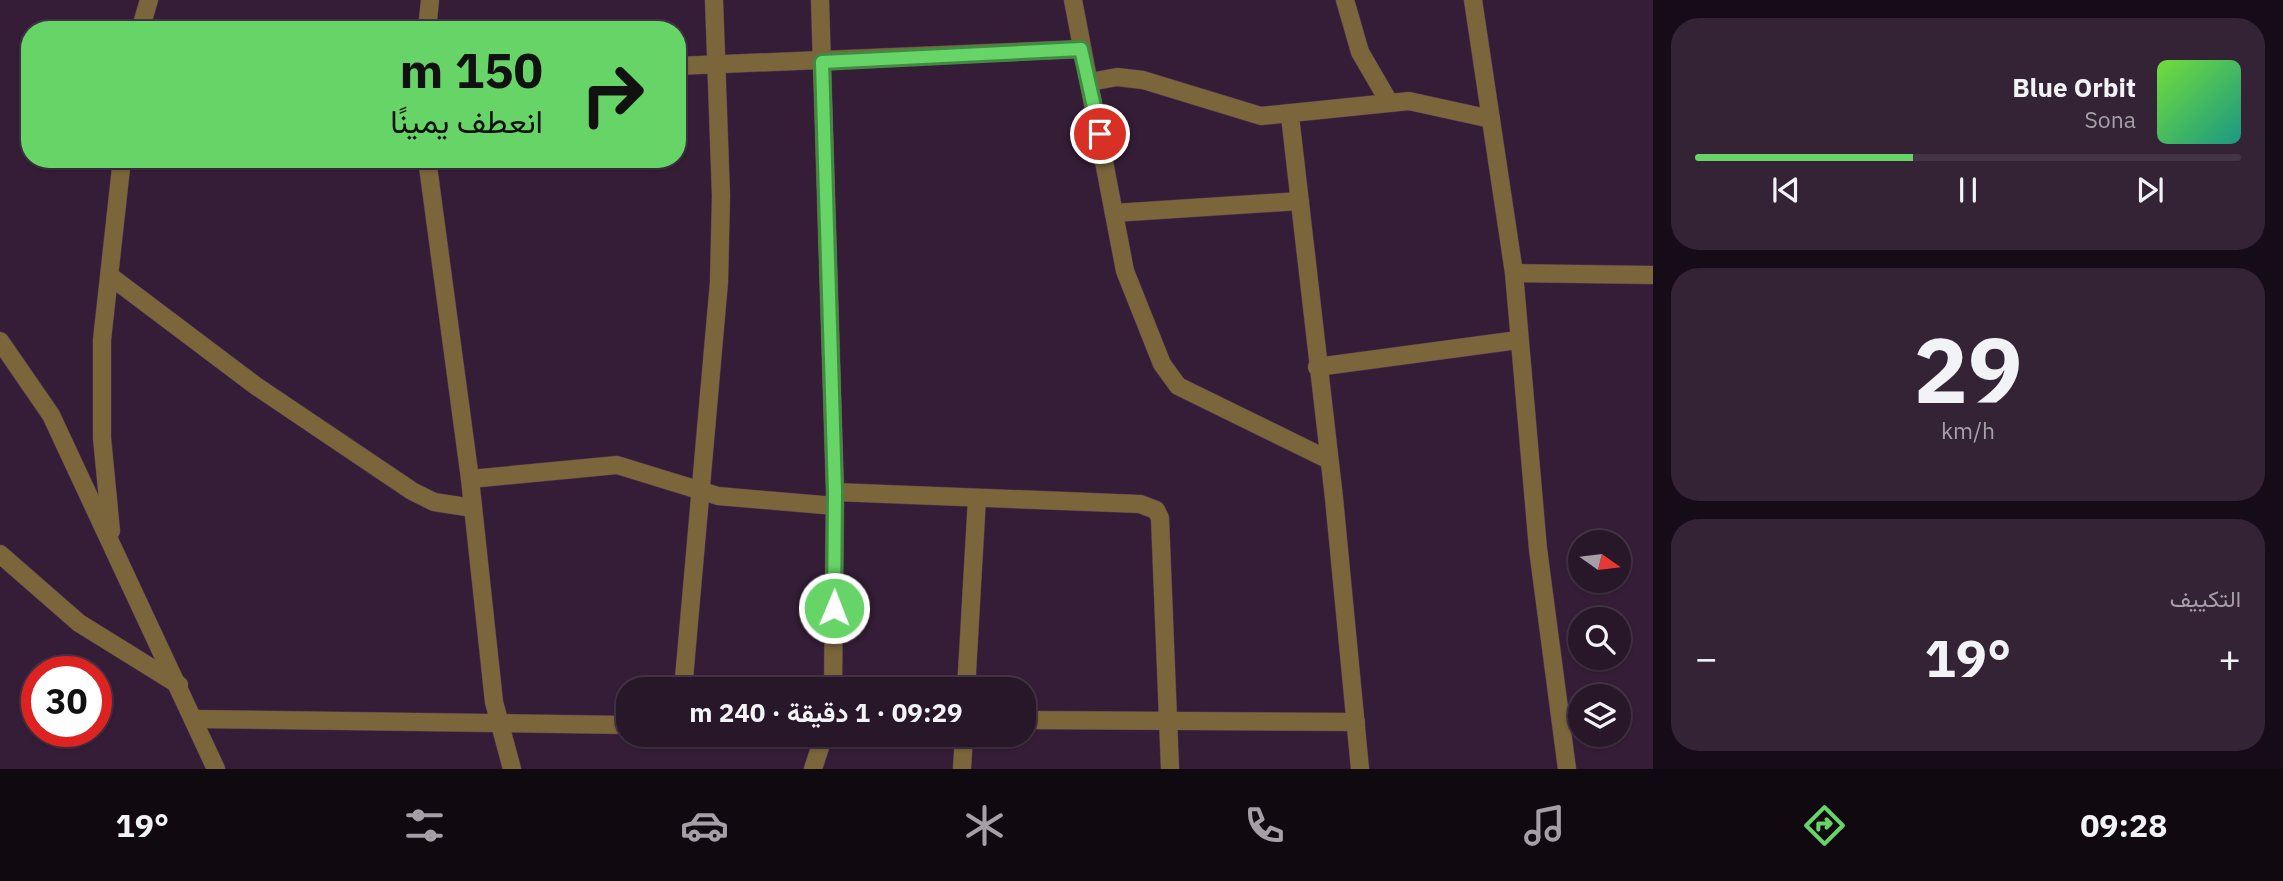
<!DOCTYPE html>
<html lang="ar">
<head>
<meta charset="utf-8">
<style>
	body { margin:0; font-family:"IBM Plex Sans",Vazirmatn,sans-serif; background:#342335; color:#f1f3f6; direction:rtl; height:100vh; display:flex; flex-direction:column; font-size:26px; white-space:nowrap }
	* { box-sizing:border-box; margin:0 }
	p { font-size:23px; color:#a59fa8 }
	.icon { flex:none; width:38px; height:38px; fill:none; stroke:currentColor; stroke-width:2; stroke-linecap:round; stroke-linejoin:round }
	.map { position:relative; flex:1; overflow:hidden; direction:ltr }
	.drawer { display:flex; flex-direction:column; gap:18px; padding:18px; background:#160c17; width:630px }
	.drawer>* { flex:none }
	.guide { position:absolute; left:21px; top:21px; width:665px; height:147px; border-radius:28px; box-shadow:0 2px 5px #0004,0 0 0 2px #443546; direction:rtl; background:#66d466; color:#111; overflow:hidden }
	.needle { width:46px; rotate:104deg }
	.fabs { position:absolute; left:1568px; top:530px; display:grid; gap:14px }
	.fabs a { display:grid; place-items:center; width:63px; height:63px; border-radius:50%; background:#281629; box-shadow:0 2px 5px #0004,0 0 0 2px #443546; font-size:35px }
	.speed { position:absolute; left:21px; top:656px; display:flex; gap:14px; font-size:35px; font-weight:700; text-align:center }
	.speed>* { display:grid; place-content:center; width:91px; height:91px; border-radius:50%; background:#281629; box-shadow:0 2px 5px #0004,0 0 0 2px #443546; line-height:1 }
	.speed .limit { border:10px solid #d22; background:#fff; color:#111 }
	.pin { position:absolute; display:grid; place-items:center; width:60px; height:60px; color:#fff; margin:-30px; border:4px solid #fff; border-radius:50%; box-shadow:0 2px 7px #0007 }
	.me { position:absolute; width:77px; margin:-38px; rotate:1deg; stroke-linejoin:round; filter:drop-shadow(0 0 5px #0008) }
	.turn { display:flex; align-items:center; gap:24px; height:147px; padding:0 28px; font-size:32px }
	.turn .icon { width:91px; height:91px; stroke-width:2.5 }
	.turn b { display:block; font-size:49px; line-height:60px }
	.big { font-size:52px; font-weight:700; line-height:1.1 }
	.drawer .card { flex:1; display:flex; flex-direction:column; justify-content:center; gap:10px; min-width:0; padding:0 24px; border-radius:28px; background:#342335 }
	.drawer .dial { align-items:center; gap:0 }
	.dial b { font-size:91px; line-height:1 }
	.song { display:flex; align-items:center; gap:21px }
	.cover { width:84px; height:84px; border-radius:10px; background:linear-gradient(135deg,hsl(100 70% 55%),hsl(170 70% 35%)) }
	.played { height:7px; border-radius:4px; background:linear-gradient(90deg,#66d466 40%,#443546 40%) }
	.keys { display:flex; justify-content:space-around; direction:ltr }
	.heat { display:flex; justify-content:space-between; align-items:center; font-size:38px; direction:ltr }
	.trip { position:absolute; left:616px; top:677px; width:420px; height:70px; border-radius:28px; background:#281629; box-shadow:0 2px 5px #0004,0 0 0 2px #443546; font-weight:700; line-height:70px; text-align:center; direction:rtl }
	.tab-bar { display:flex; height:112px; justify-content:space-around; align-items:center; background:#100910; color:#a59fa8 }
	.tab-bar .icon { width:49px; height:49px }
	.tab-bar .on { color:#66d466 }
	.tab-bar b { font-size:32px; color:#f1f3f6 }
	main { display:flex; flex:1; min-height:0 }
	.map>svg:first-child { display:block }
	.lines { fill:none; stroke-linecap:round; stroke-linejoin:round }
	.minor-casing { stroke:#503952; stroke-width:19 }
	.minor { stroke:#7b653a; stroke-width:18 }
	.route-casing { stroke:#428a42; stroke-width:18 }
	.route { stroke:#66d466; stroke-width:12 }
</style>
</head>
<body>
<main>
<section class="drawer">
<div class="card">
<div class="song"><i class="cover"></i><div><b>Blue Orbit</b><p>Sona</p></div></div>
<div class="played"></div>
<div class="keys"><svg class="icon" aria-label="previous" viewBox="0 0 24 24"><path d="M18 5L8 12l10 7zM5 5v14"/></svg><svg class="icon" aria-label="pause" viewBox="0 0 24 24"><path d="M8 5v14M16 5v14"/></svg><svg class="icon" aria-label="next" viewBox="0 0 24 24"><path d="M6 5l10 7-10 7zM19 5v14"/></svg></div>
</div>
<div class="card dial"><b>29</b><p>km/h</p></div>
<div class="card"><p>التكييف</p>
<div class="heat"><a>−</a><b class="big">19°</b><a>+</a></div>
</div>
</section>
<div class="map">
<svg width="1653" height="769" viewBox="0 0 1653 769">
	<rect width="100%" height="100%" fill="#351d37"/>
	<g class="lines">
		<defs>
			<g id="minor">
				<polyline points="820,0 835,492 833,690"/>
				<polyline points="1073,0 1125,271 1162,364 1178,386 1327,459"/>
				<polyline points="1345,0 1360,52 1389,102"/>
				<polyline points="1473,0 1514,273 1538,549 1567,769"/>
				<polyline points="140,30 149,0"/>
				<polyline points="427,30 430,0"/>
				<polyline points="677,66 1081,49"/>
				<polyline points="1090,82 1117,77 1143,80 1261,116 1409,101 1491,119"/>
				<polyline points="1290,116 1334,498 1360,769"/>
				<polyline points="427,159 470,479 494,702 512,769"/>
				<polyline points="1114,213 1300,201"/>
				<polyline points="1514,273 1653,275"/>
				<polyline points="110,276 256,386 412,491 434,502 473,508"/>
				<polyline points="0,341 51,415 216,769"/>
				<polyline points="1317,367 1518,340"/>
				<polyline points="470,479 617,465 718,496 835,506"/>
				<polyline points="835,492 1140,504 1156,510 1160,518 1170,769"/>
				<polyline points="111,531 102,438 102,340 122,159"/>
				<polyline points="0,554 79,623 179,685"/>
				<polyline points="683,690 719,282 721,196 714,0"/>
				<polyline points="966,690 977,498"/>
				<polyline points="194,719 628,725"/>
				<polyline points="1024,720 1356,722"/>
				<polyline points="813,769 824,735"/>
				<polyline points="962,769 964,735"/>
			</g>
		</defs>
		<use href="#minor" class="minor-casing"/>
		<use href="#minor" class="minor"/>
	</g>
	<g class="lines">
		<defs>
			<polyline id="route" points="834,608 835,492 822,62 1081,49 1100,134"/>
		</defs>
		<use href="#route" class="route-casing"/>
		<use href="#route" class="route"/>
	</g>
</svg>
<div class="fabs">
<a><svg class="needle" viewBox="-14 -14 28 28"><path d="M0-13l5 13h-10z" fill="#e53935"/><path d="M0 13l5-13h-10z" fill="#a59fa8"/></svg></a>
<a><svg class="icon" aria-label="search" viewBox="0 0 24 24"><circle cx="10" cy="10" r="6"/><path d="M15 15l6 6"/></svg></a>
<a><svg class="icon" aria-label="layers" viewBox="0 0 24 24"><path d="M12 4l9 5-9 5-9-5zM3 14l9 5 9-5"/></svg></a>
</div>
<div class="speed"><div class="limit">30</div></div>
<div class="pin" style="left:1100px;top:134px;background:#d93025"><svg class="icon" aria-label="arrive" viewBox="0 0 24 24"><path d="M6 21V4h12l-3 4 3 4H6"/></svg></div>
<svg class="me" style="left:834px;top:608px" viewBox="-20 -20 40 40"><circle r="17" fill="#66d466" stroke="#fff" stroke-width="3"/><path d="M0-11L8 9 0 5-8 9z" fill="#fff"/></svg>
<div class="trip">09:29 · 1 دقيقة · 240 m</div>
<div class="guide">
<div class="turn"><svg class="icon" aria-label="right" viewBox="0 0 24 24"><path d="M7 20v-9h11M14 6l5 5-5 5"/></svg><div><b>150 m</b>انعطف يمينًا</div></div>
</div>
</div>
</main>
<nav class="tab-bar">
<b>09:28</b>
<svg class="icon on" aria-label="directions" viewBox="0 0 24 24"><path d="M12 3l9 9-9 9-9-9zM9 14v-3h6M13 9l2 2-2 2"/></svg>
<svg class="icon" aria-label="music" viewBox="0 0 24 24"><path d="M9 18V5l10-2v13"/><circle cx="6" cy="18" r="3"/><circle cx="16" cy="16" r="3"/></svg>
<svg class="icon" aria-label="phone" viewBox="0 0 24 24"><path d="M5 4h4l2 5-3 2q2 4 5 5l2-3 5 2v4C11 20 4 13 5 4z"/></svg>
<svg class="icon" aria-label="climate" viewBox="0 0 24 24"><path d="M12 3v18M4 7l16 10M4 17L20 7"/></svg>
<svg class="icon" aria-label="car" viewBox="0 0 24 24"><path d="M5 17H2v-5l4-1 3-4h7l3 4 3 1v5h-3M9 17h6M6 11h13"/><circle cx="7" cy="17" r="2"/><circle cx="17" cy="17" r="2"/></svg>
<svg class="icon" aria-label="filters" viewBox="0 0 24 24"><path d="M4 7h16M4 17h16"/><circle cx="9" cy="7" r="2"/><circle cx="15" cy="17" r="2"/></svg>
<b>19°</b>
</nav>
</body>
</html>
